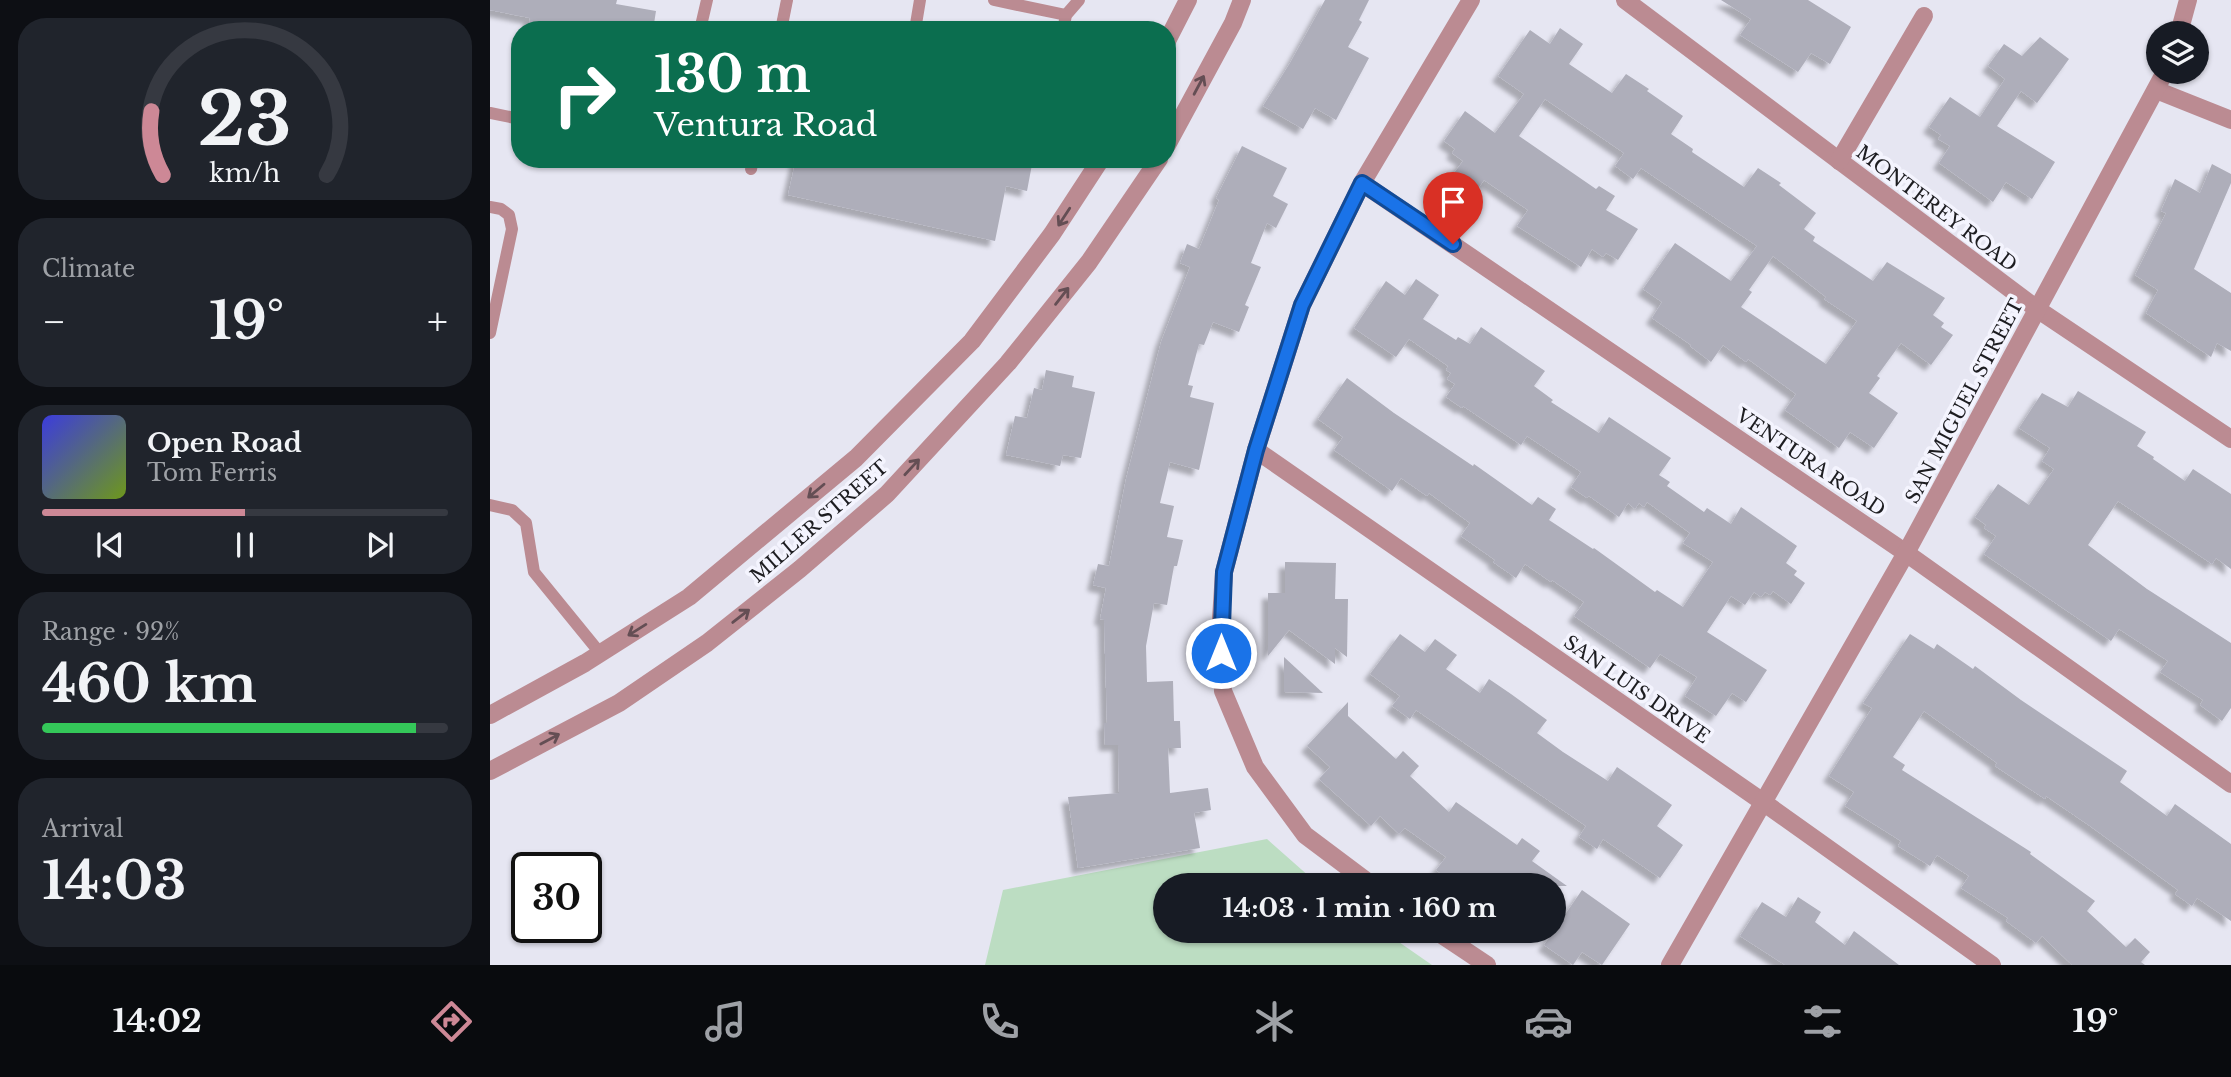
<!DOCTYPE html>
<html lang="en">
<head>
<meta charset="utf-8">
<style>
	body { margin:0; font-family:"Libre Baskerville",serif; background:#20242c; color:#f1f3f6; height:100vh; display:flex; flex-direction:column; font-size:26px; white-space:nowrap }
	* { box-sizing:border-box; margin:0 }
	p { font-size:23px; color:#9ea1a6 }
	.icon { flex:none; width:38px; height:38px; fill:none; stroke:currentColor; stroke-width:2; stroke-linecap:round; stroke-linejoin:round }
	.map { position:relative; flex:1; overflow:hidden }
	.sheet { display:flex; flex-direction:column; gap:18px; padding:18px; background:#0d0f14; width:490px }
	.sheet>* { flex:none }
	.banner { position:absolute; left:21px; top:21px; width:665px; height:147px; border-radius:28px; box-shadow:0 2px 5px #0004; background:#0b6e4f; color:#fff; overflow:hidden }
	.buttons { position:absolute; left:1656px; top:21px; display:grid; gap:14px }
	.buttons a { display:grid; place-items:center; width:63px; height:63px; border-radius:50%; background:#171b24; box-shadow:0 2px 5px #0004; font-size:35px }
	.speed { position:absolute; left:21px; top:852px; display:flex; gap:14px; font-size:35px; font-weight:700; text-align:center }
	.speed>* { display:grid; place-content:center; width:91px; height:91px; border-radius:50%; background:#171b24; box-shadow:0 2px 5px #0004; line-height:1 }
	.speed .limit { border:4px solid #111; border-radius:10px; background:#fff; color:#111 }
	.pin { position:absolute; display:grid; place-items:center; width:60px; height:60px; color:#fff; margin:-72px -30px; border-radius:50% 50% 50% 0; rotate:-45deg; box-shadow:0 0 7px #0007 }
	.pin .icon { rotate:45deg }
	.me { position:absolute; width:77px; margin:-38px; rotate:0deg; stroke-linejoin:round; filter:drop-shadow(0 0 5px #0008) }
	.turn { display:flex; align-items:center; gap:24px; height:147px; padding:0 28px; font-size:32px }
	.turn .icon { width:91px; height:91px; stroke-width:2.5 }
	.turn b { display:block; font-size:49px; line-height:60px }
	.big { font-size:52px; font-weight:800; line-height:1.1 }
	.sheet .widget { flex:1; display:flex; flex-direction:column; justify-content:center; gap:10px; min-width:0; padding:0 24px; border-radius:28px; background:#20242c }
	.sheet .dial { align-items:center; gap:0 }
	.dial svg { height:182px; overflow:visible; fill:none; stroke:#363941; stroke-width:7; stroke-linecap:round; text-anchor:middle }
	.dial text { fill:#f1f3f6; stroke:none }
	.song { display:flex; align-items:center; gap:21px }
	.cover { width:84px; height:84px; border-radius:10px; background:linear-gradient(135deg,hsl(240 70% 55%),hsl(80 70% 35%)) }
	.played { height:7px; border-radius:4px; background:linear-gradient(90deg,#cd8896 50%,#363941 50%) }
	.keys { display:flex; justify-content:space-around; direction:ltr }
	.heat { display:flex; justify-content:space-between; align-items:center; font-size:38px; direction:ltr }
	.charge { height:10px; border-radius:5px; background:linear-gradient(90deg,#34c759 92%,#363941 0) }
	.trip { position:absolute; left:663px; top:873px; width:413px; height:70px; border-radius:35px; background:#171b24; box-shadow:0 2px 5px #0004; font-weight:800; line-height:70px; text-align:center }
	.menu { display:flex; height:112px; justify-content:space-around; align-items:center; background:#090b0e; color:#9ea1a6 }
	.menu .icon { width:49px; height:49px }
	.menu .current { color:#cd8896 }
	.menu b { font-size:32px; color:#f1f3f6 }
	main { display:flex; flex:1; min-height:0 }
	.map>svg:first-child { display:block }
	.green { fill:#bcddc2 }
	.building { fill:#aeaeba; fill-rule:evenodd; filter:url(#shadow) }
	.lines { fill:none; stroke-linecap:round; stroke-linejoin:round }
	.service { stroke:#bb8b92; stroke-width:12 }
	.minor { stroke:#bb8b92; stroke-width:18 }
	.tertiary { stroke:#bb8b92; stroke-width:18 }
	.oneway { stroke:#644e54 }
	.route-casing { stroke:#114b97; stroke-width:18 }
	.route { stroke:#1a73e8; stroke-width:12 }
	.labels { text-anchor:middle; stroke-width:7; stroke-linejoin:round; paint-order:stroke }
	.street-label { font-size:19px; fill:#1d1d21; stroke:#f4f4fe }
</style>
</head>
<body>
<main>
<section class="sheet">
<div class="widget dial"><svg viewBox="0 0 100 80">
<path d="M14 69A42 42 0 1 1 86 69"/>
<path d="M14 69A42 42 0 0 1 9 41" stroke="#cd8896"/>
<text x="50" y="56" font-size="32" font-weight="700">23</text>
<text x="50" y="72" font-size="11">km/h</text>
</svg></div>
<div class="widget"><p>Climate</p>
<div class="heat"><a>−</a><b class="big">19°</b><a>+</a></div>
</div>
<div class="widget">
<div class="song"><i class="cover"></i><div><b>Open Road</b><p>Tom Ferris</p></div></div>
<div class="played"></div>
<div class="keys"><svg class="icon" aria-label="previous" viewBox="0 0 24 24"><path d="M18 5L8 12l10 7zM5 5v14"/></svg><svg class="icon" aria-label="pause" viewBox="0 0 24 24"><path d="M8 5v14M16 5v14"/></svg><svg class="icon" aria-label="next" viewBox="0 0 24 24"><path d="M6 5l10 7-10 7zM19 5v14"/></svg></div>
</div>
<div class="widget"><p>Range · 92%</p><b class="big">460 km</b><div class="charge"></div></div>
<div class="widget"><p>Arrival</p><b class="big">14:03</b></div>
</section>
<div class="map">
<svg width="1741" height="965" viewBox="0 0 1741 965">
	<defs>
		<filter id="shadow"><feDropShadow dx="-6" dy="6" stdDeviation="2" flood-color="#0004"/></filter>
	</defs>
	<rect width="100%" height="100%" fill="#e6e6f2"/>
	<polygon class="green" points="777,839 829,885 676,886 676,931 893,931 942,965 495,965 513,890"/>
	<g class="building">
		<polygon points="0,0 127,0 126,4 166,11 163,30 38,30 40,18 0,10"/>
		<polygon points="835,0 879,0 869,20 872,22 858,47 879,58 846,120 825,108 813,129 773,106 800,63"/>
		<polygon points="1231,0 1318,0 1361,27 1340,64 1321,53 1308,72 1250,35 1261,19"/>
		<path d="M1070 28 1093 44 1079 64 1122 93 1136 74 1159 89 1157 91 1193 116 1181 134 1203 149 1202 152 1254 187 1268 168 1291 183 1289 185 1326 213 1314 229 1325 237 1323 241 1383 281 1397 262 1455 298 1443 315 1454 323 1451 327 1463 335 1441 365 1411 343 1387 376 1390 378 1379 393 1408 413 1384 448 1360 432 1349 448 1295 410 1306 394 1258 359 1256 362 1233 345 1221 362 1200 346 1201 345 1162 318 1172 302 1153 289 1185 243 1241 281 1267 246 1151 168 1143 179 1125 166 1134 153 1055 99 1029 136 1106 189 1109 186 1125 196 1116 210 1148 229 1128 260 1116 253 1113 257 1102 249 1091 267 1027 226 1038 210 994 180 984 194 961 177 973 161 962 153 965 149 954 141 975 111 1005 133 1034 94 1008 76 1040 30 1060 44ZM1283 256 1336 297 1334 299 1367 321 1336 364 1251 307 1262 292 1259 290Z"/>
		<polygon points="1550,37 1579,59 1547,103 1531,91 1507,126 1565,162 1542,199 1516,182 1503,202 1449,163 1460,146 1448,139 1451,135 1439,127 1460,97 1490,117 1515,79 1498,66 1514,44 1532,56"/>
		<polygon points="752,146 797,168 783,196 798,204 786,228 777,223 761,263 771,267 755,305 759,307 749,332 723,322 714,345 709,344 698,385 703,386 700,397 724,403 709,470 680,462 670,503 684,506 677,537 693,540 687,566 684,566 677,605 664,603 656,646 657,682 683,681 684,721 690,721 691,748 678,748 680,793 718,788 721,810 704,813 710,848 588,868 578,797 629,793 628,745 615,745 614,723 617,723 614,620 610,619 616,588 603,585 608,564 619,566 636,479 671,342 700,267 690,263 697,244 709,249 729,200 726,198"/>
		<polygon points="306,159 543,159 537,191 516,186 505,241 298,195"/>
		<polygon points="1722,164 1741,174 1741,183 1704,269 1741,293 1741,351 1727,343 1721,357 1656,313 1668,290 1645,275 1676,213 1671,211 1685,179 1710,193"/>
		<polygon points="926,279 949,295 933,319 966,340 968,337 980,344 991,327 1055,371 1044,386 1063,400 1061,402 1109,433 1119,417 1181,458 1169,475 1180,482 1177,486 1214,512 1217,508 1241,524 1251,507 1307,546 1296,563 1307,571 1304,575 1315,583 1301,604 1283,591 1280,595 1275,592 1271,597 1264,592 1255,605 1241,596 1217,632 1277,670 1256,702 1242,693 1226,716 1195,696 1207,677 1170,654 1160,668 1084,616 1094,602 1062,580 1061,582 1035,564 1026,578 1003,562 1005,560 971,536 980,523 939,493 937,496 911,478 902,491 844,450 853,437 828,419 857,378 904,413 983,466 984,464 1042,505 1048,497 1066,509 1059,520 1103,549 1104,548 1165,592 1167,590 1193,607 1223,562 1193,543 1200,533 1157,502 1154,507 1149,503 1145,509 1138,503 1129,517 1099,496 1097,498 1081,487 1091,472 1037,436 1031,445 973,406 972,408 956,397 965,384 957,379 961,373 956,370 958,366 919,339 906,357 864,328 896,281 915,295"/>
		<polygon points="556,370 584,376 582,387 605,392 591,458 573,455 570,466 516,455 525,416 537,418 544,388 552,390"/>
		<polygon points="1588,391 1656,432 1647,446 1664,457 1663,459 1695,481 1703,469 1741,494 1741,569 1726,558 1722,564 1628,501 1598,545 1657,589 1741,643 1741,708 1732,721 1710,705 1713,700 1670,672 1678,661 1629,629 1621,641 1494,554 1506,536 1494,528 1496,525 1485,517 1508,484 1539,505 1564,469 1552,461 1560,448 1529,428 1552,393 1578,407"/>
		<polygon points="795,562 846,563 845,599 858,599 857,657 845,648 845,664 799,630 778,656 778,593 795,593"/>
		<polygon points="910,634 935,652 945,639 967,655 956,669 990,693 999,679 1021,694 1057,720 1047,733 1073,752 1118,781 1127,767 1182,805 1167,826 1193,845 1170,878 1113,839 1107,849 1089,837 1096,826 926,710 920,719 902,706 910,696 880,674"/>
		<polygon points="1420,634 1444,649 1447,644 1483,669 1485,666 1531,700 1637,771 1630,782 1677,816 1685,804 1741,844 1741,921 1707,898 1702,906 1685,894 1688,890 1600,826 1556,796 1555,799 1505,766 1507,763 1434,711 1403,757 1415,765 1412,770 1541,852 1540,854 1605,901 1597,911 1636,947 1645,938 1660,952 1651,962 1655,965 1582,965 1552,936 1546,943 1516,921 1518,918 1471,888 1479,876 1447,855 1440,866 1408,846 1411,841 1355,806 1364,792 1339,776 1382,708 1373,703"/>
		<polygon points="794,657 833,693 794,692"/>
		<polygon points="858,702 858,716 906,759 913,751 929,766 920,776 959,812 966,802 1027,845 1032,838 1050,851 1042,861 1077,886 968,886 946,870 956,857 915,828 909,834 890,816 881,826 829,779 840,767 817,746"/>
		<polygon points="1092,890 1140,924 1112,965 1092,952 1083,965 1054,945"/>
		<polygon points="1308,897 1331,912 1325,922 1355,945 1364,931 1409,965 1295,965 1250,936 1272,902 1296,917"/>
	</g>
	<g class="lines">
		<g class="service">
			<polyline points="504,0 576,15"/>
			<polyline points="210,30 217,0"/>
			<polyline points="291,30 297,0"/>
			<polyline points="425,30 430,0"/>
			<polyline points="573,30 576,15 589,0"/>
			<polyline points="0,113 30,119"/>
			<polyline points="261,169 263,159"/>
			<polyline points="0,207 11,209 19,215 22,229 0,333"/>
			<polyline points="0,505 22,510 36,523 44,572 110,653"/>
		</g>
		<g class="minor">
			<polyline points="1135,0 1547,309 1741,439"/>
			<polyline points="1689,33 1698,0"/>
			<polyline points="1666,90 1741,120"/>
			<polyline points="1349,161 1434,16"/>
			<polyline points="872,183 1416,553 1741,784"/>
			<polyline points="766,450 1273,802 1502,965"/>
			<polyline points="883,886 815,835 765,767 733,691 730,634 734,572 766,450 812,305 872,183 981,0"/>
			<polyline points="946,931 997,965"/>
			<polyline points="1180,965 1416,553 1675,72"/>
		</g>
		<g class="tertiary">
			<polyline points="677,41 698,0"/>
			<polyline points="677,145 743,23 752,0"/>
			<polyline points="0,715 95,663 199,597 366,458 482,341 562,234 611,159"/>
			<polyline points="0,771 129,703 217,643 310,569 397,494 518,363 599,262 669,159"/>
		</g>
	</g>
	<defs><path id="oneway-shaft" d="M-6 0H5M1.5-3L5.5 0L1.5 3" fill="none" stroke-width="1.6" stroke-linecap="round" stroke-linejoin="round" transform="scale(1.75)"/></defs>
	<g class="oneway">
		<use href="#oneway-shaft" transform="translate(709 85) rotate(-62)"/>
		<use href="#oneway-shaft" transform="translate(574 217) rotate(123)"/>
		<use href="#oneway-shaft" transform="translate(572 296) rotate(-52)"/>
		<use href="#oneway-shaft" transform="translate(422 467) rotate(-47)"/>
		<use href="#oneway-shaft" transform="translate(326 491) rotate(140)"/>
		<use href="#oneway-shaft" transform="translate(251 616) rotate(-38)"/>
		<use href="#oneway-shaft" transform="translate(147 630) rotate(148)"/>
		<use href="#oneway-shaft" transform="translate(60 739) rotate(-28)"/>
	</g>
	<g class="lines">
		<defs>
			<polyline id="route" points="731,653 734,572 766,450 812,305 872,183 963,244"/>
		</defs>
		<use href="#route" class="route-casing"/>
		<use href="#route" class="route"/>
	</g>
	<g class="labels">
		<g class="street-label">
			<text transform="translate(1447 208) rotate(37)" y="7">MONTEREY ROAD</text>
			<text transform="translate(1474 401) rotate(-62)" y="7">SAN MIGUEL STREET</text>
			<text transform="translate(1321 462) rotate(34)" y="7">VENTURA ROAD</text>
			<text transform="translate(329 521) rotate(-41)" y="7">MILLER STREET</text>
			<text transform="translate(1147 689) rotate(35)" y="7">SAN LUIS DRIVE</text>
		</g>
	</g>
</svg>
<div class="buttons">
<a><svg class="icon" aria-label="layers" viewBox="0 0 24 24"><path d="M12 4l9 5-9 5-9-5zM3 14l9 5 9-5"/></svg></a>
</div>
<div class="speed"><div class="limit">30</div></div>
<div class="pin" style="left:963px;top:244px;background:#d93025"><svg class="icon" aria-label="arrive" viewBox="0 0 24 24"><path d="M6 21V4h12l-3 4 3 4H6"/></svg></div>
<svg class="me" style="left:731px;top:653px" viewBox="-20 -20 40 40"><circle r="17" fill="#1a73e8" stroke="#fff" stroke-width="3"/><path d="M0-11L8 9 0 5-8 9z" fill="#fff"/></svg>
<div class="trip">14:03 · 1 min · 160 m</div>
<div class="banner">
<div class="turn"><svg class="icon" aria-label="right" viewBox="0 0 24 24"><path d="M7 20v-9h11M14 6l5 5-5 5"/></svg><div><b>130 m</b>Ventura Road</div></div>
</div>
</div>
</main>
<nav class="menu">
<b>14:02</b>
<svg class="icon current" aria-label="directions" viewBox="0 0 24 24"><path d="M12 3l9 9-9 9-9-9zM9 14v-3h6M13 9l2 2-2 2"/></svg>
<svg class="icon" aria-label="music" viewBox="0 0 24 24"><path d="M9 18V5l10-2v13"/><circle cx="6" cy="18" r="3"/><circle cx="16" cy="16" r="3"/></svg>
<svg class="icon" aria-label="phone" viewBox="0 0 24 24"><path d="M5 4h4l2 5-3 2q2 4 5 5l2-3 5 2v4C11 20 4 13 5 4z"/></svg>
<svg class="icon" aria-label="climate" viewBox="0 0 24 24"><path d="M12 3v18M4 7l16 10M4 17L20 7"/></svg>
<svg class="icon" aria-label="car" viewBox="0 0 24 24"><path d="M5 17H2v-5l4-1 3-4h7l3 4 3 1v5h-3M9 17h6M6 11h13"/><circle cx="7" cy="17" r="2"/><circle cx="17" cy="17" r="2"/></svg>
<svg class="icon" aria-label="filters" viewBox="0 0 24 24"><path d="M4 7h16M4 17h16"/><circle cx="9" cy="7" r="2"/><circle cx="15" cy="17" r="2"/></svg>
<b>19°</b>
</nav>
</body>
</html>
